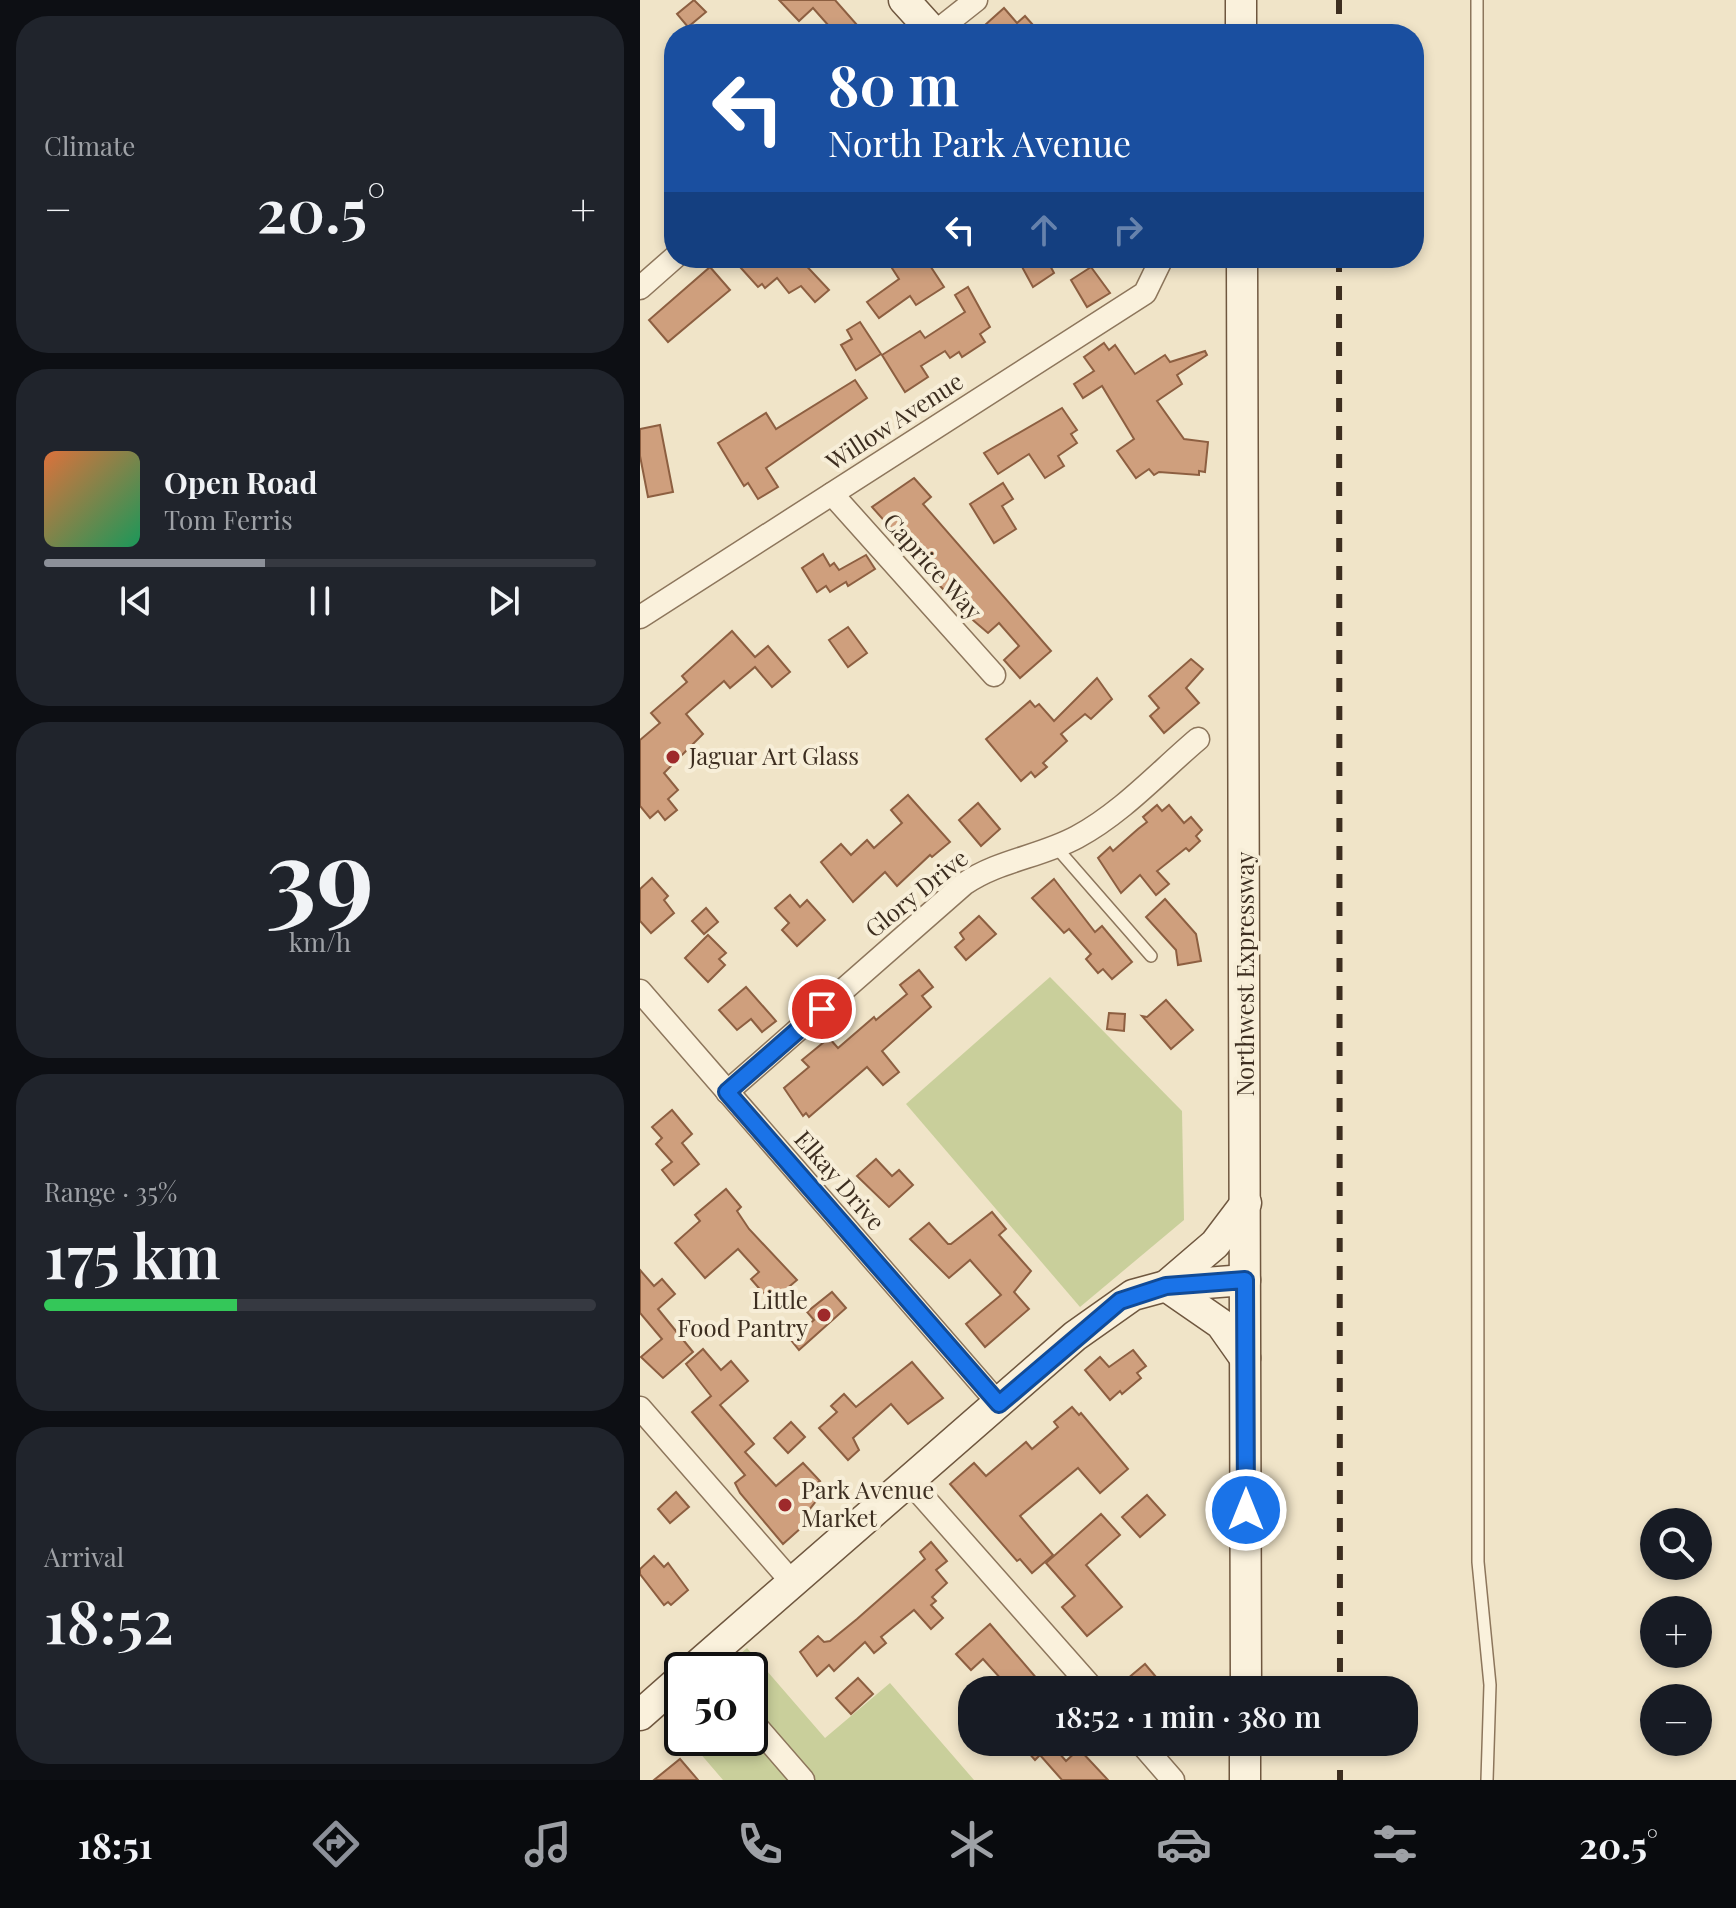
<!DOCTYPE html>
<html lang="en">
<head>
<meta charset="utf-8">
<style>
	body { margin:0; font-family:"Playfair Display",serif; background:#20242c; color:#f1f3f6; height:100vh; display:flex; flex-direction:column; font-size:30px; white-space:nowrap }
	* { box-sizing:border-box; margin:0 }
	p { font-size:26px; color:#9ea1a6 }
	.icon { flex:none; width:44px; height:44px; fill:none; stroke:currentColor; stroke-width:2; stroke-linecap:round; stroke-linejoin:round }
	.map { position:relative; flex:1; overflow:hidden }
	.side { display:flex; flex-direction:column; gap:16px; padding:16px; background:#0d0f14; width:640px }
	.side>* { flex:none }
	.guide { position:absolute; left:24px; top:24px; width:760px; height:244px; border-radius:32px; box-shadow:0 4px 12px #0003; background:#1a4fa0; color:#fff; overflow:hidden }
	.tools { position:absolute; left:1000px; top:1508px; display:grid; gap:16px }
	.tools a { display:grid; place-items:center; width:72px; height:72px; border-radius:50%; background:#171b24; box-shadow:0 4px 12px #0003; font-size:40px }
	.speed { position:absolute; left:24px; top:1652px; display:flex; gap:16px; font-size:40px; font-weight:700; text-align:center }
	.speed>* { display:grid; place-content:center; width:104px; height:104px; border-radius:50%; background:#171b24; box-shadow:0 4px 12px #0003; line-height:1 }
	.speed .limit { border:4px solid #111; border-radius:12px; background:#fff; color:#111 }
	.pin { position:absolute; display:grid; place-items:center; width:68px; height:68px; color:#fff; margin:-34px; border:4px solid #fff; border-radius:50%; box-shadow:0 2px 8px #0007 }
	.me { position:absolute; width:88px; margin:-44px; rotate:0deg; stroke-linejoin:round; filter:drop-shadow(0 0 6px #0008) }
	.turn { display:flex; align-items:center; gap:28px; height:168px; padding:0 32px; font-size:36px }
	.turn .icon { width:104px; height:104px; stroke-width:2.5 }
	.turn b { display:block; font-size:56px; line-height:68px }
	.lanes { display:flex; align-items:center; height:76px; padding:0 32px; background:#0003; justify-content:center; gap:40px; direction:ltr }
	.lanes .off { opacity:.35 }
	.big { font-size:60px; font-weight:600; line-height:1.1 }
	.side .card { flex:1; display:flex; flex-direction:column; justify-content:center; gap:12px; min-width:0; padding:0 28px; border-radius:32px; background:#20242c }
	.side .dial { align-items:center; gap:0 }
	.dial b { font-size:104px; line-height:1 }
	.song { display:flex; align-items:center; gap:24px }
	.cover { width:96px; height:96px; border-radius:12px; background:linear-gradient(135deg,hsl(20 70% 55%),hsl(150 70% 35%)) }
	.played { height:8px; border-radius:4px; background:linear-gradient(90deg,#8c9099 40%,#363941 40%) }
	.keys { display:flex; justify-content:space-around; direction:ltr }
	.heat { display:flex; justify-content:space-between; align-items:center; font-size:44px; direction:ltr }
	.charge { height:12px; border-radius:6px; background:linear-gradient(90deg,#34c759 35%,#363941 0) }
	.trip { position:absolute; left:318px; top:1676px; width:460px; height:80px; border-radius:32px; background:#171b24; box-shadow:0 4px 12px #0003; font-weight:600; line-height:80px; text-align:center }
	.dock { display:flex; height:128px; justify-content:space-around; align-items:center; background:#090b0e; color:#9ea1a6 }
	.dock .icon { width:56px; height:56px }
	.dock .on { color:#8c9099 }
	.dock b { font-size:36px; color:#f1f3f6 }
	main { display:flex; flex:1; min-height:0 }
	.map>svg:first-child { display:block }
	.green { fill:#c9cf9b }
	.building { fill:#cf9f7d; stroke:#8d5f41; stroke-width:2 }
	.lines { fill:none; stroke-linecap:round; stroke-linejoin:round }
	.lane-casing { stroke:#8d765c; stroke-width:14 }
	.street-casing { stroke:#8d765c; stroke-width:25 }
	.secondary-casing { stroke:#6f573f; stroke-width:33 }
	.lane { stroke:#faf1dc; stroke-width:11 }
	.street { stroke:#faf1dc; stroke-width:22 }
	.secondary { stroke:#faf1dc; stroke-width:30 }
	.rail { stroke:#3d2e20; stroke-width:6; stroke-dasharray:14 14; stroke-linecap:butt }
	.route-casing { stroke:#114b97; stroke-width:20 }
	.route { stroke:#1a73e8; stroke-width:14 }
	.poi-dot { fill:#9e2a2b; stroke:#f7eed8; stroke-width:3 }
	.labels { text-anchor:middle; stroke-width:8; stroke-linejoin:round; paint-order:stroke }
	.street-label { font-size:24px; fill:#3d2e20; stroke:#f7eed8 }
	.poi-label { font-size:24px; fill:#3d2e20; stroke:#f7eed8; text-anchor:start }
</style>
</head>
<body>
<main>
<section class="side">
<div class="card"><p>Climate</p>
<div class="heat"><a>−</a><b class="big">20.5°</b><a>+</a></div>
</div>
<div class="card">
<div class="song"><i class="cover"></i><div><b>Open Road</b><p>Tom Ferris</p></div></div>
<div class="played"></div>
<div class="keys"><svg class="icon" aria-label="previous" viewBox="0 0 24 24"><path d="M18 5L8 12l10 7zM5 5v14"/></svg><svg class="icon" aria-label="pause" viewBox="0 0 24 24"><path d="M8 5v14M16 5v14"/></svg><svg class="icon" aria-label="next" viewBox="0 0 24 24"><path d="M6 5l10 7-10 7zM19 5v14"/></svg></div>
</div>
<div class="card dial"><b>39</b><p>km/h</p></div>
<div class="card"><p>Range · 35%</p><b class="big">175 km</b><div class="charge"></div></div>
<div class="card"><p>Arrival</p><b class="big">18:52</b></div>
</section>
<div class="map">
<svg width="1096" height="1780" viewBox="0 0 1096 1780">
	<rect width="100%" height="100%" fill="#f0e4c8"/>
	<g class="green">
		<polygon points="410,977 542,1111 544,1220 440,1307 266,1104"/>
		<polygon points="107,1648 185,1738 250,1683 334,1780 83,1780 47,1738 110,1738 110,1670 81,1670"/>
	</g>
	<g class="building">
		<polygon points="54,0 66,12 48,27 37,14"/>
		<polygon points="139,0 195,0 225,34 196,34 173,8 159,21"/>
		<polygon points="364,8 377,23 385,16 401,34 335,34"/>
		<polygon points="113,258 131,258 137,265 145,258 159,258 189,290 175,302 161,286 149,293 137,278 125,288 122,284 118,287 101,268"/>
		<polygon points="261,258 285,258 304,287 276,305 270,296 239,318 227,302 259,279 250,265"/>
		<polygon points="389,258 406,258 414,273 393,287 381,265"/>
		<polygon points="70,267 90,290 28,342 9,320"/>
		<polygon points="451,267 470,293 447,307 431,280"/>
		<polygon points="328,287 350,327 340,334 345,342 322,357 319,352 310,358 305,351 281,366 288,377 265,392 242,355 280,331 285,338 325,312 315,295"/>
		<polygon points="220,322 241,354 216,370 201,345 212,339 207,330"/>
		<polygon points="464,343 469,350 475,345 495,374 525,355 530,362 565,351 567,355 537,375 542,384 517,401 544,439 568,442 565,472 559,471 559,475 519,472 514,475 509,469 496,478 477,451 494,439 462,386 443,398 434,384 454,371 444,357"/>
		<polygon points="215,380 227,398 126,468 138,487 118,499 108,483 104,486 78,443 126,413 136,429"/>
		<polygon points="422,408 437,430 431,434 437,443 418,456 424,466 405,478 389,454 358,474 344,453"/>
		<polygon points="20,425 33,492 8,497 0,456 0,429"/>
		<polygon points="274,478 291,497 283,504 411,651 380,678 364,660 379,646 359,623 348,633 334,621 265,550 258,536 232,507"/>
		<polygon points="363,483 373,499 362,506 376,529 354,543 330,504"/>
		<polygon points="183,554 190,566 194,563 199,570 226,555 235,569 208,586 206,582 190,592 186,586 177,592 162,568"/>
		<polygon points="208,627 227,653 208,667 189,640"/>
		<polygon points="92,631 115,657 128,646 150,672 132,687 115,667 90,688 84,681 46,714 63,734 24,773 38,790 28,799 37,810 25,820 18,811 10,818 0,806 0,740 20,723 11,713 47,682 42,676"/>
		<polygon points="551,659 563,669 546,688 559,703 524,733 510,716 519,708 509,696"/>
		<polygon points="457,678 472,699 451,719 445,714 421,734 427,741 403,763 407,767 395,777 391,772 381,781 346,739 390,701 395,707 399,704 414,721"/>
		<polygon points="268,795 310,842 292,857 290,855 257,886 245,872 213,902 181,862 201,844 211,855 227,840 234,848 262,823 251,810"/>
		<polygon points="338,803 360,829 341,846 319,820"/>
		<polygon points="517,805 522,811 529,805 544,823 551,817 562,830 556,836 560,841 549,851 546,848 517,871 529,884 516,895 500,875 481,893 458,858 470,847 473,851 498,829 507,822 503,817"/>
		<polygon points="12,878 28,896 24,900 34,913 11,933 0,921 0,889"/>
		<polygon points="414,879 455,932 462,926 492,962 472,979 463,969 458,973 446,959 451,954 429,929 424,933 392,898"/>
		<polygon points="150,895 160,907 167,900 185,920 157,946 142,930 149,923 135,908"/>
		<polygon points="525,899 556,934 561,961 538,965 536,950 506,917"/>
		<polygon points="66,908 78,922 64,934 52,921"/>
		<polygon points="339,916 356,934 326,960 315,947 324,939 320,933"/>
		<polygon points="68,935 86,953 79,959 85,965 68,982 45,958"/>
		<polygon points="279,970 293,987 282,996 291,1007 242,1051 259,1072 243,1085 227,1067 169,1117 166,1113 163,1116 144,1088 169,1067 162,1060 189,1038 198,1048 234,1017 236,1020 267,994 260,985"/>
		<polygon points="106,987 136,1021 122,1032 111,1019 97,1030 79,1010"/>
		<polygon points="526,1000 553,1030 531,1049 502,1016 507,1017"/>
		<polygon points="469,1013 485,1014 484,1031 467,1029"/>
		<polygon points="32,1110 52,1134 42,1143 59,1164 34,1185 22,1170 32,1162 16,1144 22,1138 12,1127"/>
		<polygon points="236,1159 252,1176 259,1170 273,1185 249,1207 217,1176"/>
		<polygon points="86,1189 101,1207 97,1211 109,1229 157,1280 131,1302 111,1279 119,1272 98,1249 65,1278 35,1243 60,1221 55,1215"/>
		<polygon points="352,1212 366,1229 359,1235 391,1271 374,1292 389,1309 345,1347 326,1324 361,1295 330,1260 309,1278 270,1239 289,1223 308,1244 311,1244"/>
		<polygon points="0,1270 14,1286 22,1279 35,1294 18,1309 53,1352 23,1378 1,1357 22,1339 0,1313"/>
		<polygon points="192,1292 206,1308 159,1350 151,1340 174,1320 167,1312"/>
		<polygon points="63,1349 81,1370 91,1361 108,1381 80,1405 114,1444 105,1452 136,1486 163,1463 180,1481 172,1487 180,1496 166,1514 171,1519 143,1544 100,1493 95,1483 105,1475 52,1412 71,1396 46,1364"/>
		<polygon points="493,1350 506,1366 497,1373 501,1378 482,1394 480,1391 470,1400 445,1370 460,1357 469,1367"/>
		<polygon points="272,1362 303,1398 268,1424 251,1404 213,1438 219,1450 208,1460 179,1428 197,1412 191,1406 204,1394 216,1407"/>
		<polygon points="432,1407 439,1415 441,1413 488,1469 460,1493 438,1468 380,1516 413,1555 392,1573 380,1559 377,1561 310,1484 334,1463 346,1476 386,1442 392,1449 418,1427 414,1422"/>
		<polygon points="151,1422 165,1437 148,1453 134,1438"/>
		<polygon points="36,1492 49,1507 30,1523 18,1509"/>
		<polygon points="507,1495 525,1515 500,1537 482,1517"/>
		<polygon points="461,1514 480,1535 446,1565 482,1607 447,1636 422,1607 435,1596 406,1563"/>
		<polygon points="291,1542 307,1561 296,1570 307,1583 292,1597 296,1601 291,1605 303,1618 291,1629 274,1610 241,1637 246,1643 234,1653 225,1642 194,1671 189,1665 177,1676 160,1652 178,1636 184,1642 190,1641 217,1619 285,1559 280,1552"/>
		<polygon points="14,1556 24,1567 28,1563 48,1590 31,1605 28,1602 24,1605 0,1574 0,1569"/>
		<polygon points="350,1624 398,1680 387,1690 371,1690 343,1659 331,1670 316,1654"/>
		<polygon points="505,1664 516,1677 501,1690 474,1690"/>
		<polygon points="218,1678 233,1694 211,1714 196,1698"/>
		<polygon points="379,1742 415,1742 412,1745 426,1761 439,1749 468,1780 422,1780 400,1755 395,1760"/>
		<polygon points="40,1759 58,1780 14,1780"/>
	</g>
	<g class="lines">
		<defs>
			<g id="lane">
				<polyline points="837,0 838,1562 850,1685 847,1780"/>
				<polyline points="415,846 511,956"/>
			</g>
			<g id="street">
				<polyline points="293,34 336,0"/>
				<polyline points="0,288 34,258"/>
				<polyline points="192,494 354,675"/>
				<polyline points="0,617 505,293 522,258"/>
				<polyline points="0,991 359,1404"/>
				<path d="M87 1092 324 884C359 860 400 857 437 837 482 813 520 771 558 739"/>
				<polyline points="0,1408 152,1582"/>
				<polyline points="270,1482 454,1690"/>
				<polyline points="110,1719 163,1780"/>
				<polyline points="500,1742 533,1780"/>
			</g>
			<g id="secondary">
				<polyline points="264,0 295,34"/>
				<polyline points="601,0 601,34"/>
				<polyline points="602,258 606,1690"/>
				<polyline points="605,1358 581,1324 526,1286 575,1244 606,1203"/>
				<polyline points="52,1670 435,1336 493,1295 526,1286 605,1280"/>
				<polyline points="0,1715 42,1678"/>
				<polyline points="605,1780 605,1742"/>
			</g>
		</defs>
		<use href="#lane" class="lane-casing"/>
		<use href="#street" class="street-casing"/>
		<use href="#secondary" class="secondary-casing"/>
		<use href="#lane" class="lane"/>
		<use href="#street" class="street"/>
		<use href="#secondary" class="secondary"/>
		<g class="rail">
			<polyline points="699,0 699,34"/>
			<polyline points="699,258 700,1690"/>
			<polyline points="700,1742 700,1780"/>
		</g>
	</g>
	<g class="lines">
		<defs>
			<polyline id="route" points="182,1009 87,1092 359,1404 480,1301 526,1286 605,1280 606,1510"/>
		</defs>
		<use href="#route" class="route-casing"/>
		<use href="#route" class="route"/>
	</g>
	<g class="poi-dot">
		<circle cx="33" cy="757" r="8"/>
		<circle cx="184" cy="1315" r="8"/>
		<circle cx="145" cy="1505" r="8"/>
	</g>
	<g class="labels">
		<g class="street-label">
			<text transform="translate(255 422) rotate(-33)" y="8">Willow Avenue</text>
			<text transform="translate(292 567) rotate(48)" y="8">Caprice Way</text>
			<text transform="translate(277 894) rotate(-39)" y="8">Glory Drive</text>
			<text transform="translate(606 974) rotate(-90)" y="8">Northwest Expressway</text>
			<text transform="translate(199 1181) rotate(49)" y="8">Elkay Drive</text>
		</g>
		<g class="poi-label">
			<text x="49" y="765">Jaguar Art Glass</text>
			<text x="168" y="1309" text-anchor="end">Little<tspan x="168" dy="28">Food Pantry</tspan></text>
			<text x="161" y="1499">Park Avenue<tspan x="161" dy="28">Market</tspan></text>
		</g>
	</g>
</svg>
<div class="tools">
<a><svg class="icon" aria-label="search" viewBox="0 0 24 24"><circle cx="10" cy="10" r="6"/><path d="M15 15l6 6"/></svg></a>
<a>+</a>
<a>−</a>
</div>
<div class="speed"><div class="limit">50</div></div>
<div class="pin" style="left:182px;top:1009px;background:#d93025"><svg class="icon" aria-label="arrive" viewBox="0 0 24 24"><path d="M6 21V4h12l-3 4 3 4H6"/></svg></div>
<svg class="me" style="left:606px;top:1510px" viewBox="-20 -20 40 40"><circle r="17" fill="#1a73e8" stroke="#fff" stroke-width="3"/><path d="M0-11L8 9 0 5-8 9z" fill="#fff"/></svg>
<div class="trip">18:52 · 1 min · 380 m</div>
<div class="guide">
<div class="turn"><svg class="icon" aria-label="left" viewBox="0 0 24 24"><path d="M17 20v-9H6M10 6l-5 5 5 5"/></svg><div><b>80 m</b>North Park Avenue</div></div>
<div class="lanes"><svg class="icon" aria-label="left" viewBox="0 0 24 24"><path d="M17 20v-9H6M10 6l-5 5 5 5"/></svg><svg class="icon off" aria-label="ahead" viewBox="0 0 24 24"><path d="M12 20V5M6 11l6-6 6 6"/></svg><svg class="icon off" aria-label="right" viewBox="0 0 24 24"><path d="M7 20v-9h11M14 6l5 5-5 5"/></svg></div>
</div>
</div>
</main>
<nav class="dock">
<b>18:51</b>
<svg class="icon on" aria-label="directions" viewBox="0 0 24 24"><path d="M12 3l9 9-9 9-9-9zM9 14v-3h6M13 9l2 2-2 2"/></svg>
<svg class="icon" aria-label="music" viewBox="0 0 24 24"><path d="M9 18V5l10-2v13"/><circle cx="6" cy="18" r="3"/><circle cx="16" cy="16" r="3"/></svg>
<svg class="icon" aria-label="phone" viewBox="0 0 24 24"><path d="M5 4h4l2 5-3 2q2 4 5 5l2-3 5 2v4C11 20 4 13 5 4z"/></svg>
<svg class="icon" aria-label="climate" viewBox="0 0 24 24"><path d="M12 3v18M4 7l16 10M4 17L20 7"/></svg>
<svg class="icon" aria-label="car" viewBox="0 0 24 24"><path d="M5 17H2v-5l4-1 3-4h7l3 4 3 1v5h-3M9 17h6M6 11h13"/><circle cx="7" cy="17" r="2"/><circle cx="17" cy="17" r="2"/></svg>
<svg class="icon" aria-label="filters" viewBox="0 0 24 24"><path d="M4 7h16M4 17h16"/><circle cx="9" cy="7" r="2"/><circle cx="15" cy="17" r="2"/></svg>
<b>20.5°</b>
</nav>
</body>
</html>
